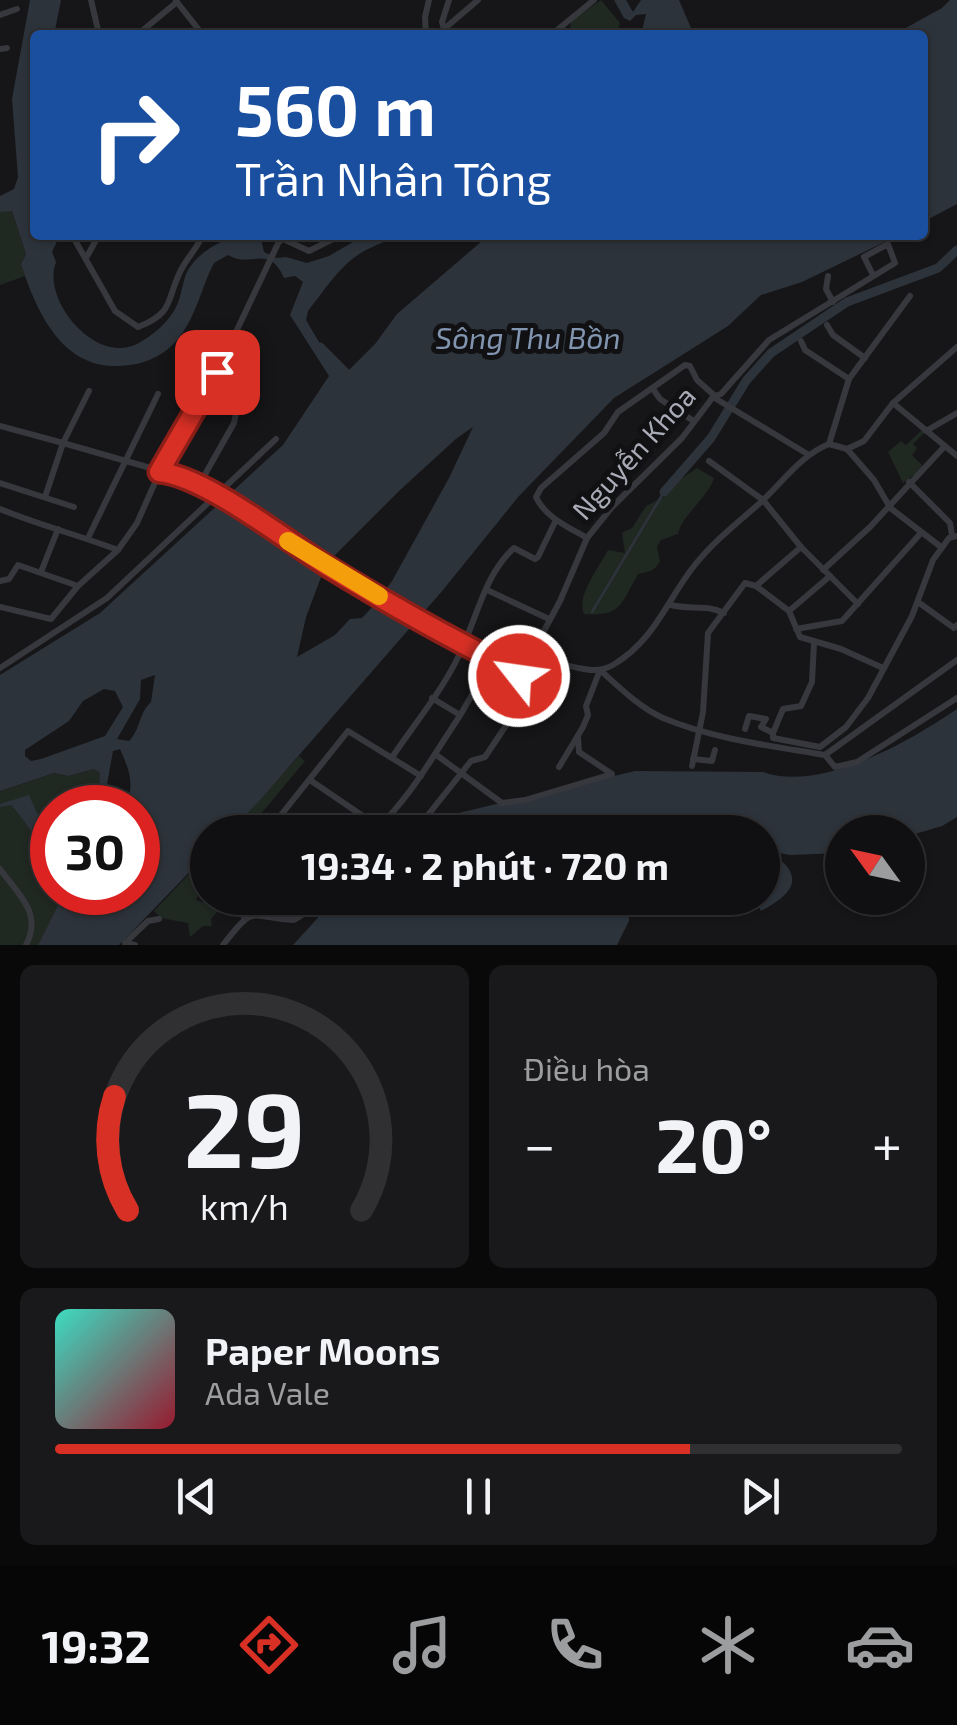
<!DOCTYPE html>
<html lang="vi">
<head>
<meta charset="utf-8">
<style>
	body { margin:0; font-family:"Exo 2",sans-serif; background:#19191b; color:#f1f3f6; height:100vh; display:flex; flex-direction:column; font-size:38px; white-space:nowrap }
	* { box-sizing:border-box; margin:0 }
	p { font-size:32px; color:#9c9d9f }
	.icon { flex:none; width:55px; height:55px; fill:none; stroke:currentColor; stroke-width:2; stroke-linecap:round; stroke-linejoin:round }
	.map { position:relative; height:945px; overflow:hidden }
	.sheet { display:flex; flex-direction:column; gap:20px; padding:20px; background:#09090a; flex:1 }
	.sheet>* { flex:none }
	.top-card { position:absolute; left:30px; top:30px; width:898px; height:210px; border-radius:10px; box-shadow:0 2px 8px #0004,0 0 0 2px #303032; background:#1a4fa0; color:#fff; overflow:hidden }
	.needle { width:65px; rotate:303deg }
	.fabs { position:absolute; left:825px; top:815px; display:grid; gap:20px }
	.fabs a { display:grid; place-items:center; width:100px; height:100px; border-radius:50%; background:#101012; box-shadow:0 2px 8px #0004,0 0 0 2px #303032; font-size:50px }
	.speed { position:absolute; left:30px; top:785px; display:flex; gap:20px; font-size:50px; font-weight:700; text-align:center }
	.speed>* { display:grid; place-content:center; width:130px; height:130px; border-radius:50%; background:#101012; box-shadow:0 2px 8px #0004,0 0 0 2px #303032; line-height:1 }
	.speed .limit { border:15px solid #d22; background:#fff; color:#111 }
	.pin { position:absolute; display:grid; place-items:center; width:85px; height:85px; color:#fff; margin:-42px; border-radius:20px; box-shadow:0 5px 15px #0006 }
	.me { position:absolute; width:110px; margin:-55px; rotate:300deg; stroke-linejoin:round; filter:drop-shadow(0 0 8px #0008) }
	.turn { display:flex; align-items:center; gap:35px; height:210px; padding:0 40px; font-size:45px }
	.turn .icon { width:130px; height:130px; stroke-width:2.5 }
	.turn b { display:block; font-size:70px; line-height:85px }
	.big { font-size:75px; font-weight:700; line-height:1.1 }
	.sheet .widget { flex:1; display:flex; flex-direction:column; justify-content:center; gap:15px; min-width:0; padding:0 35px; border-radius:15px; background:#19191b }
	.sheet .dial { align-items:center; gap:0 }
	.dial svg { height:260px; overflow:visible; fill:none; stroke:#303032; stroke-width:7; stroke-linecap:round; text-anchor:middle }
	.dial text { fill:#f1f3f6; stroke:none }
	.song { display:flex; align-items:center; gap:30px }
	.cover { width:120px; height:120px; border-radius:15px; background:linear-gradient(135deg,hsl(170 70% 55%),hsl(350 70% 35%)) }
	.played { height:10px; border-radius:5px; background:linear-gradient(90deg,#d93025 75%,#303032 75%) }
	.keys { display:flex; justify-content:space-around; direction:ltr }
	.heat { display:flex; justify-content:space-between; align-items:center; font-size:55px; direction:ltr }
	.sheet .tiles { flex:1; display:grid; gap:20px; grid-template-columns:1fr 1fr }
	.widget:last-child { grid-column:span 2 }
	.trip { position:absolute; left:190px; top:815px; width:590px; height:100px; border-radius:50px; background:#101012; box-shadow:0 2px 8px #0004,0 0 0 2px #303032; font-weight:700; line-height:100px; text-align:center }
	.tab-bar { display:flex; height:160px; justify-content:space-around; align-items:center; background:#060607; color:#9c9d9f }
	.tab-bar .icon { width:70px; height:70px }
	.tab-bar .selected { color:#d93025 }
	.tab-bar b { font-size:45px; color:#f1f3f6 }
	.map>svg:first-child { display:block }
	.green { fill:#202822 }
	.water { fill:#2d333b; fill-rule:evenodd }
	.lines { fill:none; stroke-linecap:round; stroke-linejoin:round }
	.stream { stroke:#2d333b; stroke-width:2.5 }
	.river { stroke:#2d333b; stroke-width:9 }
	.minor { stroke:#37383d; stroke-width:6 }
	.minor-bridge { stroke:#37383d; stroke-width:6 }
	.route-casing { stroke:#8d1f18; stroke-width:25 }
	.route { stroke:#d93025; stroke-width:18 }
	.slow { stroke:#f59e0b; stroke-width:18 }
	.labels { text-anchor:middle; stroke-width:10; stroke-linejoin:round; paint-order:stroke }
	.street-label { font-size:28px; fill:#a9acb7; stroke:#111113 }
	.water-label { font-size:30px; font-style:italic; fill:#8295b0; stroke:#111113 }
</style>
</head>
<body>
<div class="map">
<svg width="957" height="945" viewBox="0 0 957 945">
	<rect width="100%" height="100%" fill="#161618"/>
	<g class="green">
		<polygon points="601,0 620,23 616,35 561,35 570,28 571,21"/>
		<polygon points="8,209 12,211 26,254 21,264 25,276 0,285 0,212"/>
		<polygon points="922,430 926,431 913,444 917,448 912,455 922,465 921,470 903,483 888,452 901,441 906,445"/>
		<path d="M697 468 714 478C706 501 683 513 678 534L661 540 657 547 660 561C654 572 650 571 638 574 621 604 621 617 584 614 576 595 599 568 608 550L625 553 622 533 632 528 646 506 664 497 679 480Z"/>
		<polygon points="299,756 305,761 246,832 229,832"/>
		<polygon points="94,769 100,773 97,807 52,808 52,892 64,893 38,945 0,945 0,791 54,773 68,776"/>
		<polygon points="207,855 207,895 199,893 196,900 212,905 216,898 229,898 211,919 212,926 203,926 190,937 188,923 161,918 154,911"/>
	</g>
	<g class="water">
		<path d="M30 0H61L54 35H35V235H60L52 252 56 262C41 299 95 365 137 344 152 336 169 322 176 307 182 296 182 281 188 270 200 249 239 227 261 239L264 252 277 258 286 257 307 263 329 256 365 235H405C348 252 343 266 308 311L306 320 333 366 349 370 375 344 397 314 489 235H899L802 282 761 295 728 326 614 398 519 496 443 590 260 800 229 832H208L207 854 119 945H38L64 893 138 892V808L125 807C135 784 130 772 120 749L113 751 103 807H97L100 773 94 769 68 776 54 773 0 791V675L100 613 283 445 329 376 290 315 303 282 295 276 284 278C268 243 252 269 228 255L214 263C201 288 196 318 177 340 166 354 147 363 130 365 65 375 38 316 21 264L26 254 12 211 0 212V196L14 189 18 177 12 99ZM473 427 449 478 392 581 375 604 362 618 350 619 335 635 297 657 306 617 326 564 399 491 457 438ZM155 675 151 702C138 714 141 729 129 741L117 739 140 699 141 680ZM104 689 115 691 123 707 105 736 41 759 31 761 25 756V750L69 721 83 701Z"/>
		<polygon points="614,0 626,0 633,12 641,0 679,0 694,35 641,35 646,14 636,15 630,21 624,18"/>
		<polygon points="950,0 957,0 957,204 923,222 922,35 893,35 942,8"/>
		<path d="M957 709V817L942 826 908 836V832H842V853L790 855 763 850 762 832H420L446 816 635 771 763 772C821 793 910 741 957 709Z"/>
		<path d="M29 795C39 820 61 849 37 871L34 866C37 862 43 856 43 850 42 845 16 809 11 805L0 807V804Z"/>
		<path d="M783 862C806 885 781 900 761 911L754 898H762L763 872Z"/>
		<polygon points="336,898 629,898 629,921 617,945 293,945"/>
	</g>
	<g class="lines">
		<polyline class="stream" points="592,612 664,492"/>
		<g class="river">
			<polyline points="320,347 351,378"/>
			<polyline points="664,492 711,438 746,381 771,353 847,302 938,268 957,250"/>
		</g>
		<g class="minor">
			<polyline points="91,0 98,30 102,35"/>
			<polyline points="176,1 203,35"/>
			<polyline points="0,15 17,9"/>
			<polyline points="444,29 442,22 449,0"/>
			<polyline points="137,35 177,2"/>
			<polyline points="426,35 425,17 429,0"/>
			<polyline points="437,35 478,0"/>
			<polyline points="551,35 594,0"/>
			<polyline points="0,49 7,48"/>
			<path d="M72 235 115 311 138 327C175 313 166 299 181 270 187 258 197 248 203 235"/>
			<polyline points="266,235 280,241"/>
			<polyline points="281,238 309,251 341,235"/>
			<polyline points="86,258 99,235"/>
			<polyline points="828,276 826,289 833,302"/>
			<polyline points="827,325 833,335 865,358"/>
			<polyline points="801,341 805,350 849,379"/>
			<polyline points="653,389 660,399 692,420"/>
			<polyline points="893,403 957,456"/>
			<polyline points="0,426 63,443 89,391"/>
			<polyline points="926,431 957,413"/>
			<polyline points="829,444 849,379 910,296"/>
			<polyline points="847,449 874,480 888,504"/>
			<polyline points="709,461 763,500 801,547 858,604"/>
			<polyline points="909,482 950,523 952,535"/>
			<polyline points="0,483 74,507"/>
			<polyline points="199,485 234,423 238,403"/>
			<polyline points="45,497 63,443 168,473 204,488"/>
			<polyline points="227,502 327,566 502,664"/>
			<polyline points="889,507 941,547"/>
			<path d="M0 509C39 525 78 535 118 550"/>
			<polyline points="88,538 158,394"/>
			<path d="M587 538C568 527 545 517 536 497L541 488 604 433 618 412 685 365 690 366 697 380 715 396 721 394 769 340 895 263 888 244 864 257 873 275"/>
			<polyline points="823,570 870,527 943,448"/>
			<polyline points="41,572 58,529"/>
			<polyline points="0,581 9,579 18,565 78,586"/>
			<polyline points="756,586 801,547"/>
			<polyline points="487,590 549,619"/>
			<polyline points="918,602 954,628 957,625"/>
			<path d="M671 605C690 610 705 604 724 613"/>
			<polyline points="0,607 51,619 78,586 118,550 137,523 169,451 217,372 282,235"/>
			<polyline points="789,611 830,576"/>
			<polyline points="796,629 842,621 920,534"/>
			<polyline points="530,657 560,601 587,538 612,507 682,438 713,397 809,455"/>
			<polyline points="0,668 107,598 276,439"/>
			<polyline points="432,698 460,715"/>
			<polyline points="745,729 749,716 766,719 761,727 773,733 773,738 820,747 846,727 868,698 912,616 933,560 949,538 957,536"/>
			<polyline points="773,733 783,709 801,706 812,682 814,643"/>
			<polyline points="435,754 502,803 525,800 612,774 579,752 578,737"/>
			<polyline points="825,755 835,767 857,762 957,698"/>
			<path d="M393 756C417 720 448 684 464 644 478 612 487 572 514 548L535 559 538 557 556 520"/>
			<polyline points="693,759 712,761 715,750"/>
			<polyline points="692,766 703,712 708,633 745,583 756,586 789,611 800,637 841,649 883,668"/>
			<path d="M559 767 583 727 588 715 586 706 600 670C619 687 639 707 663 718 713 739 772 746 825 755L957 660"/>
			<polyline points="310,780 379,827"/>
			<polyline points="428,815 471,761 485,757 517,709 517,704 511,696 519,675 506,663"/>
			<polyline points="273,832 277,820 348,731 421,776"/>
			<path d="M373 832C409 800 433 756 459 717 467 704 474 689 484 678 527 630 577 686 613 665 655 640 667 600 694 566 713 542 737 523 760 503 782 483 801 455 829 444L847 449 864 441 893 403 957 347"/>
			<path d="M0 869C18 894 43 913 26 945"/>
			<polyline points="242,898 244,918"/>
			<polyline points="260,914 263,898"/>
			<polyline points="125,943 148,921 159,919"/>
			<polyline points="125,943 135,945"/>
			<path d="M223 945C256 902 248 918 294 920L305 913 316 898"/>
		</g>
		<polyline class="minor-bridge" points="204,488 227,502"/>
	</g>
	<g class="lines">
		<defs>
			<path id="route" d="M217 372 159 472C205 476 285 540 327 566 384 601 442 634 502 664L506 662 519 676"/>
		</defs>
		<use href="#route" class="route-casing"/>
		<use href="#route" class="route"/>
		<polyline class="slow" points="288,541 379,596"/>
	</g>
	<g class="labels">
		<g class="street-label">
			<text transform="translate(634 453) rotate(-48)" y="10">Nguyễn Khoa</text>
		</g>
		<g class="water-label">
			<text x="528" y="349">Sông Thu Bồn</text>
		</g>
	</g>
</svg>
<div class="fabs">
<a><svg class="needle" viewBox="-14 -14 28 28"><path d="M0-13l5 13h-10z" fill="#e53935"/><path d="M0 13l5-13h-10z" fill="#9c9d9f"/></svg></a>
</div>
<div class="speed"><div class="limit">30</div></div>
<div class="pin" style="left:217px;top:372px;background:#d93025"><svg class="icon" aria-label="arrive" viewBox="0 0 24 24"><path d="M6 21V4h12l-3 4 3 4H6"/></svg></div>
<svg class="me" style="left:519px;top:676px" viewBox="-20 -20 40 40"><circle r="17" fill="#d93025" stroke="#fff" stroke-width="3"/><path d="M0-11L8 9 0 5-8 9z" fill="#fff"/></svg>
<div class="trip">19:34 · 2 phút · 720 m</div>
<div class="top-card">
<div class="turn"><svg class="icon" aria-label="right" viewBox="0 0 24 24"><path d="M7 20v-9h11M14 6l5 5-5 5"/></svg><div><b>560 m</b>Trần Nhân Tông</div></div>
</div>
</div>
<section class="sheet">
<div class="tiles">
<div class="widget dial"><svg viewBox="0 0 100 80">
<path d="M14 69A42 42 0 1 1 86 69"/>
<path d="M14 69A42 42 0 0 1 10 34" stroke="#d93025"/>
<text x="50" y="56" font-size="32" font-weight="700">29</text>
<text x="50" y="72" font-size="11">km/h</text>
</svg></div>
<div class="widget"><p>Điều hòa</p>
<div class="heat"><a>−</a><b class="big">20°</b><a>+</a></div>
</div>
<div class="widget">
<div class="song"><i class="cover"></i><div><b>Paper Moons</b><p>Ada Vale</p></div></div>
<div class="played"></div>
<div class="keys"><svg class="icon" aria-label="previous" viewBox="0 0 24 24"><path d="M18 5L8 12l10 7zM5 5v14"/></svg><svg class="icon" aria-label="pause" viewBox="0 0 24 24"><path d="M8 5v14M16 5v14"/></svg><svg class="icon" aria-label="next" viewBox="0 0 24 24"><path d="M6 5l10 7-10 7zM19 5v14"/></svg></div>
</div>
</div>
</section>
<nav class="tab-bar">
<b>19:32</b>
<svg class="icon selected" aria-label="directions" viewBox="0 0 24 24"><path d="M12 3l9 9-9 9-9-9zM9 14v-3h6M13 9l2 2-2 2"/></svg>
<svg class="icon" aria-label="music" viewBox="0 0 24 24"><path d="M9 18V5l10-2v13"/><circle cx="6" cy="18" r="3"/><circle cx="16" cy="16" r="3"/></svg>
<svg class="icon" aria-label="phone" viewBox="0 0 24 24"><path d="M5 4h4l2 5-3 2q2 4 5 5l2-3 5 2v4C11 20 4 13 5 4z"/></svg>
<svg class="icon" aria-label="climate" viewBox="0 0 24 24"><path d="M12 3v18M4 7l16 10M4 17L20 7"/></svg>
<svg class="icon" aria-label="car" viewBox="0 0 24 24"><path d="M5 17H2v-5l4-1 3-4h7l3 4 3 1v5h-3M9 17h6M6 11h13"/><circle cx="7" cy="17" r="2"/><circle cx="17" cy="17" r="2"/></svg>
</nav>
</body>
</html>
